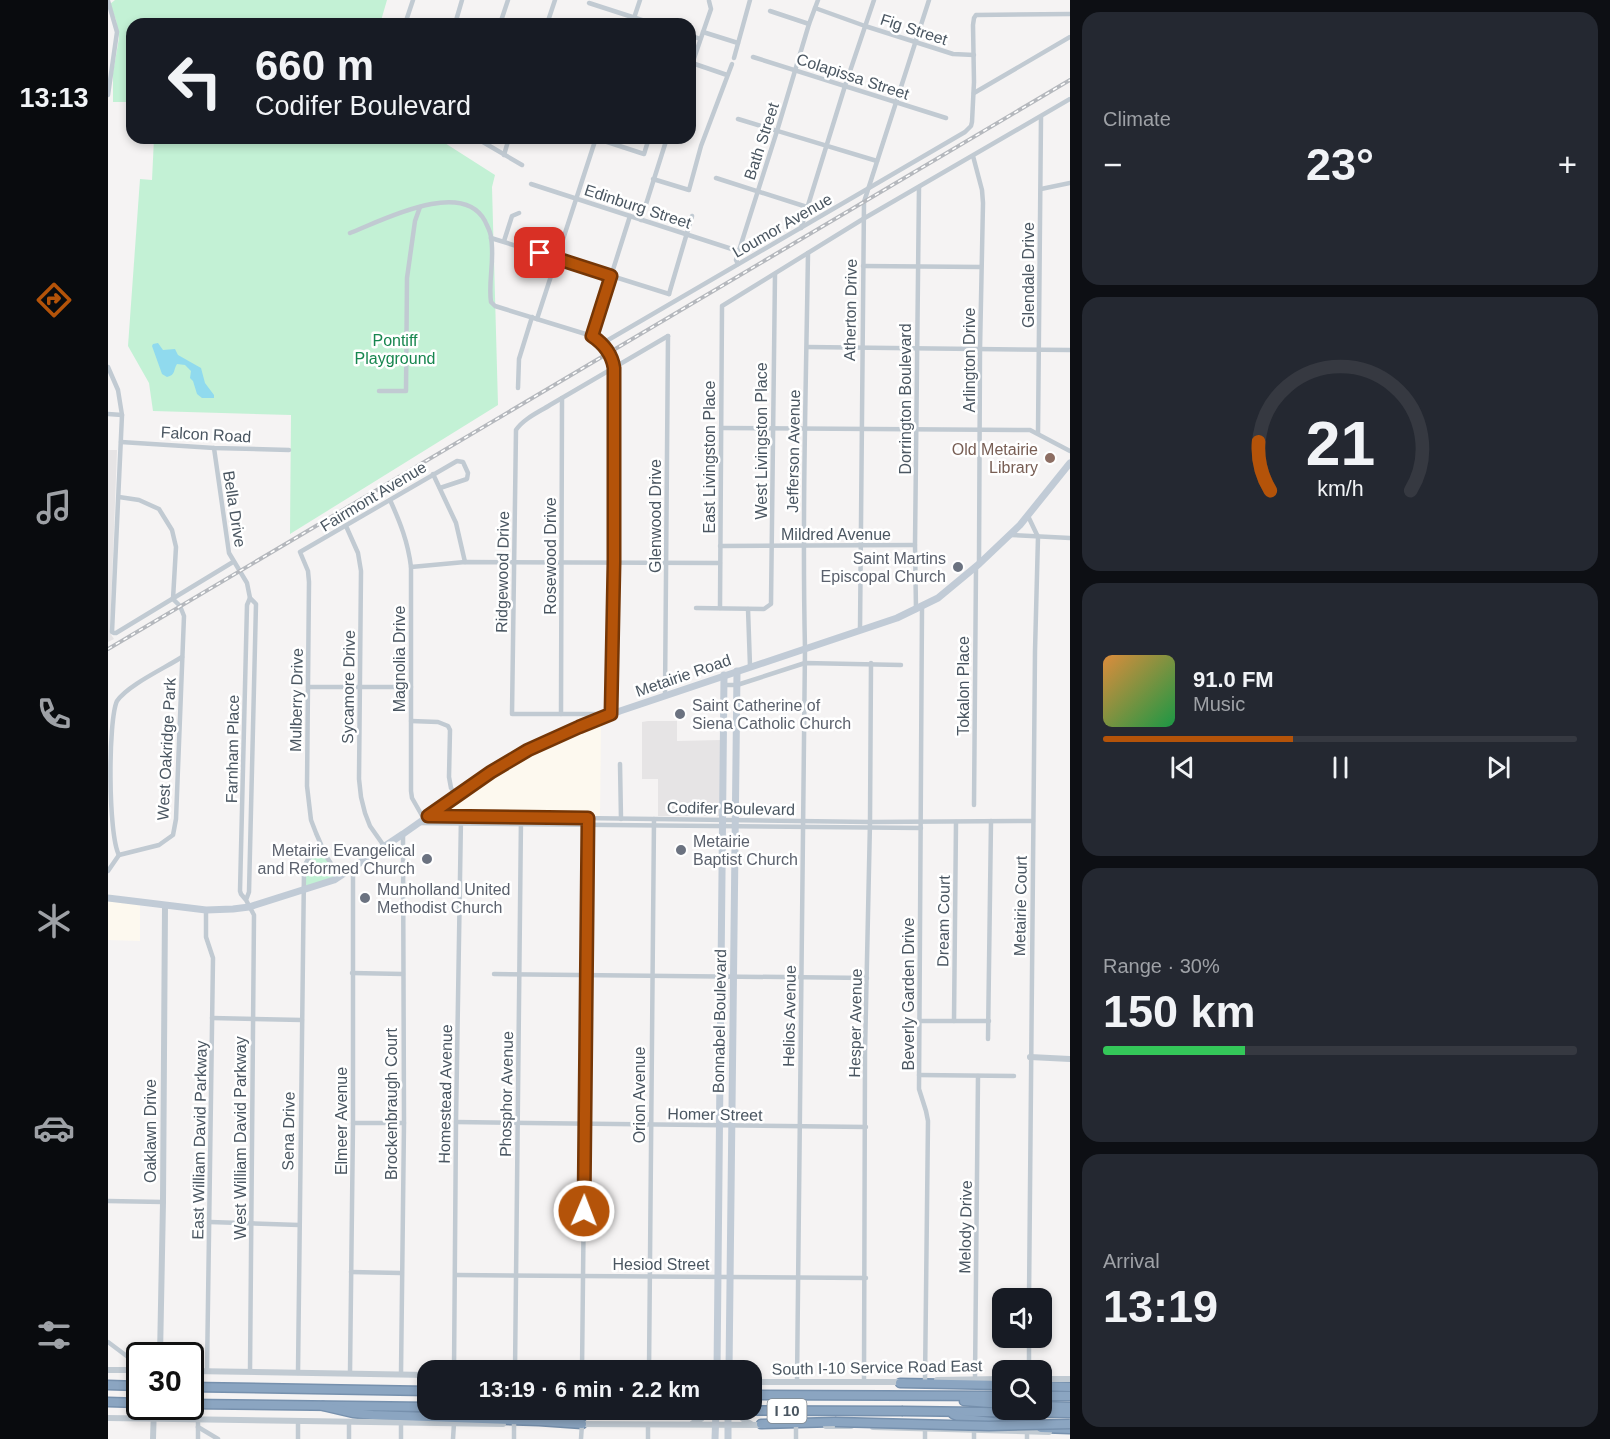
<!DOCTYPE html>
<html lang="en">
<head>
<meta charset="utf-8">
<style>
	body { margin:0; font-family:Helvetica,sans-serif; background:#242831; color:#f1f3f6; height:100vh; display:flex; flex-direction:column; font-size:22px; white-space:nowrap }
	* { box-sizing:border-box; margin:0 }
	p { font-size:20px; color:#9ea1a6 }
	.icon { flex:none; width:33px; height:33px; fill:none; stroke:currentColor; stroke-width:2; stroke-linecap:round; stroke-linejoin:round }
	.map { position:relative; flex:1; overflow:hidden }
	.panel { display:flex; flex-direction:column; gap:12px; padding:12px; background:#0d0f14; width:540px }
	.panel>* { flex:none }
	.top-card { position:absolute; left:18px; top:18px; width:570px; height:126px; border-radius:18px; box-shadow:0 3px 9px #0003; background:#171b24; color:#f1f3f6; overflow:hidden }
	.tools { position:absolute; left:884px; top:1288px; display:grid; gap:12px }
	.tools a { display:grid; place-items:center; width:60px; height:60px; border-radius:12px; background:#171b24; box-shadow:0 3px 9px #0003; font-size:30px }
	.speed { position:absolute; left:18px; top:1342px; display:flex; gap:12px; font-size:30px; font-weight:700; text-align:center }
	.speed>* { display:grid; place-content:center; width:78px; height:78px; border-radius:50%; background:#171b24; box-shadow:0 3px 9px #0003; line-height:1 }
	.speed .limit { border:3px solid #111; border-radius:9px; background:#fff; color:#111 }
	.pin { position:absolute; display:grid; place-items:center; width:51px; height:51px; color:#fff; margin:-26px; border-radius:12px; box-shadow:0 3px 9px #0006 }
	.me { position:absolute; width:66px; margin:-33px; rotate:1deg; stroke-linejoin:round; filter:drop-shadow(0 0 4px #0008) }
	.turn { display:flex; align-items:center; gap:21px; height:126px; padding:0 30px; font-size:27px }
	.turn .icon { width:78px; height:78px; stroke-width:2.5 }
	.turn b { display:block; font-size:42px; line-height:51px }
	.big { font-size:45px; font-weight:700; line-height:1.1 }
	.panel .tile { flex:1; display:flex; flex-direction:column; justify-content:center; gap:9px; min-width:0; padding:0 21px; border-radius:18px; background:#242831 }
	.panel .dial { align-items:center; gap:0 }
	.dial svg { height:156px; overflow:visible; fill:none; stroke:#363941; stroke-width:7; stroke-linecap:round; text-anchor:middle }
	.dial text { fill:#f1f3f6; stroke:none }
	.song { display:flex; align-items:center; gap:18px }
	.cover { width:72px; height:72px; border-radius:9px; background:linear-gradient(135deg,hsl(30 70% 55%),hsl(140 70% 35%)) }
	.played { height:6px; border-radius:3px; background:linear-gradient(90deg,#b45309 40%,#363941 40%) }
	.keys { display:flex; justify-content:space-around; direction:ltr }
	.heat { display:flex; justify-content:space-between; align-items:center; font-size:33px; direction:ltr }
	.charge { height:9px; border-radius:4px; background:linear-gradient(90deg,#34c759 30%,#363941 0) }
	.trip { position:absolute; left:309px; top:1360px; width:345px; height:60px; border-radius:18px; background:#171b24; box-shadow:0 3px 9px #0003; font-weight:700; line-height:60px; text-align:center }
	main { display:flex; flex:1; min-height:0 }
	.tab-bar { display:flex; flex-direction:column; width:108px; justify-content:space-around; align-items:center; background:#090b0e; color:#9ea1a6 }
	.tab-bar .icon { width:42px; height:42px }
	.tab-bar .current { color:#b45309 }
	.tab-bar b { font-size:27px; color:#f1f3f6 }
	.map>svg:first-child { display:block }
	.commercial { fill:#fdf9ef }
	.education { fill:#e6e4e5 }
	.green { fill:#c3f1d5 }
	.water { fill:#90daee }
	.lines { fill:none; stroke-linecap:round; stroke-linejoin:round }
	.motorway-casing { stroke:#7690ad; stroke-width:11 }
	.minor { stroke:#c1cad2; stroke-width:4.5 }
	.tertiary { stroke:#c1cad2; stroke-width:6 }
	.secondary { stroke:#c1cbd6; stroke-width:7 }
	.motorway { stroke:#8ba5c1; stroke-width:8 }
	.rail-casing { stroke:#b5b8bd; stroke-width:4 }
	.rail { stroke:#fff; stroke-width:1.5; stroke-dasharray:4.5; stroke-linecap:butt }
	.motorway-bridge-casing { stroke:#7690ad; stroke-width:11; stroke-linecap:butt }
	.motorway-bridge { stroke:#8ba5c1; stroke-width:8 }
	.route-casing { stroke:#753606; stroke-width:15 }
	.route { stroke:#b45309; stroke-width:10 }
	.education-dot { fill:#8d6e63; stroke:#fff; stroke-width:2 }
	.worship-dot { fill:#6b7280; stroke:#fff; stroke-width:2 }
	.labels { text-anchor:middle; stroke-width:5; stroke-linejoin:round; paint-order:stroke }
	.shield { fill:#fff; stroke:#808990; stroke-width:1.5 }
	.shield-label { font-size:15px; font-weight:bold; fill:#4a5661 }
	.street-label { font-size:16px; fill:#4a5661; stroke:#fff }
	.park-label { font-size:16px; fill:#17864f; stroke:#fff }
	.education-label { font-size:16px; fill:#785e54; stroke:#fff; text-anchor:end }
	.worship-label { font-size:16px; fill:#5b616d; stroke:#fff; text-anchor:start }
</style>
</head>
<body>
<main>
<nav class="tab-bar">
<b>13:13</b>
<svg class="icon current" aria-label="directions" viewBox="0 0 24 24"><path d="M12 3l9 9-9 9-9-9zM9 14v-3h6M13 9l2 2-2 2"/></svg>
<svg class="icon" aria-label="music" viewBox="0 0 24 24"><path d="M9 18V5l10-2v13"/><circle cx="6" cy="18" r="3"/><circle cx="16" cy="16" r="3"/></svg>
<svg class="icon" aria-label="phone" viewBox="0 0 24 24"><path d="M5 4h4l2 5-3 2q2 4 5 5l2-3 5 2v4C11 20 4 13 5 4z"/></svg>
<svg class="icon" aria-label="climate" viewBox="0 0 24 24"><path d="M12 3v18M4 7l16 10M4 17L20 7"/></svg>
<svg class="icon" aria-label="car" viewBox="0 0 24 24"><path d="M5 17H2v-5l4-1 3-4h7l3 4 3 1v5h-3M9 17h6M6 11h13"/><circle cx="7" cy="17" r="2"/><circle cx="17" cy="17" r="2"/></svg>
<svg class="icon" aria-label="filters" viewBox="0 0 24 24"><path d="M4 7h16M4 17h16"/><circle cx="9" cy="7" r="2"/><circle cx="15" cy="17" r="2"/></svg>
</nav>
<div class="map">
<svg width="962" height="1439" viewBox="0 0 962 1439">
	<rect width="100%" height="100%" fill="#f5f3f3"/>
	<g class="commercial">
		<polygon points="493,723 492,817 340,815 338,813 338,809 373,785 421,757"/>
		<polygon points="0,894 32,900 32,941 0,940"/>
	</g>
	<g class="education">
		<polygon points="0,450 9,450 2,633 6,639 0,642"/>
		<polygon points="540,721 569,721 569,741 613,740 612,816 550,816 550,779 534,779 534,722"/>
	</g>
	<g class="green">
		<polygon points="7,0 279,0 272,24 24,24 24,118 18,118 18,102 5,102 5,73 11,38 8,20 2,4"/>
		<polygon points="46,138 329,138 387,175 384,187 390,405 182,534 183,415 45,411 41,383 20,346 32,179 44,180"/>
		<path d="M214 848 232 877 196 890C197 868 194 860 214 848Z"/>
	</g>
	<path class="water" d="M50 343 55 350 67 349 70 355 93 368 97 383 106 395V398H94L89 394 85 381 82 378 83 371 77 365 69 364C65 370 68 375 59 377L54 374 44 346 45 344Z"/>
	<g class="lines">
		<defs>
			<g id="motorway">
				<polyline points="792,1383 894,1385"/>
				<polyline points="0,1385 32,1386"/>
				<polyline points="933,1386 962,1387"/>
				<polyline points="82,1387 320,1391"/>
				<polyline points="644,1395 894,1396"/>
				<polyline points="933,1396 962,1396"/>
				<polyline points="856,1401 894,1404"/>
				<polyline points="0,1402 32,1403"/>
				<polyline points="82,1404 320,1407"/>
				<polyline points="215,1406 245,1413 265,1415 431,1421 474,1424"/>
				<polyline points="933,1406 962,1407"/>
				<polyline points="795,1411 962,1413"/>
				<polyline points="845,1414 856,1419 894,1423"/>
				<polyline points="653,1424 727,1422"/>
				<polyline points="933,1428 962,1429"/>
			</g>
		</defs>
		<use href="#motorway" class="motorway-casing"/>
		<g class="minor">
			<polyline points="0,1 9,32 0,95"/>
			<polyline points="481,3 546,24"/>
			<polyline points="707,8 757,26 845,54 866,55"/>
			<polyline points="662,11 701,24"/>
			<polyline points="297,24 305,0"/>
			<polyline points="347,24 354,0"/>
			<polyline points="392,24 400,0"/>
			<polyline points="439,24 447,0"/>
			<polyline points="524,24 532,0"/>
			<polyline points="595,32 630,43"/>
			<polyline points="582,35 592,39"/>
			<polyline points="645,57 838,118"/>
			<polyline points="626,58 642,0"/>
			<polyline points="584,63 619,75"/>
			<polyline points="582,70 603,9 601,1"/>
			<polyline points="866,93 962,37"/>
			<polyline points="630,119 769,161"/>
			<polyline points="368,138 414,165"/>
			<polyline points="487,138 536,154 541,138"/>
			<polyline points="396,155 401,138"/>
			<polyline points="865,156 874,190 875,203 872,349 871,564"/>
			<polyline points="608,178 699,207"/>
			<polyline points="545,179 581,190 593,146 624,64"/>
			<polyline points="423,184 630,251"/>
			<polyline points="933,189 962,183"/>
			<polyline points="533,220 559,138"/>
			<polyline points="693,228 737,86 766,0"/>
			<path d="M242 233C273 221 354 178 377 221 379 226 383 232 383 238 387 259 380 281 383 302L387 306 484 336C496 344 504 354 506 368V562L503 714H404L408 430C415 419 431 412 442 405 481 382 521 359 560 336"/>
			<polyline points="383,238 561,294"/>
			<polyline points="396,241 404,216 411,213"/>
			<polyline points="630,264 628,260 669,131 701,24 710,0"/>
			<polyline points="755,266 873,267"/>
			<polyline points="561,294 584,216"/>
			<polyline points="429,319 488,138"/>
			<polyline points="484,336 522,216"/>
			<polyline points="495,343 857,132 863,126 864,122 866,82 865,25 866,18 868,15 962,14"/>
			<polyline points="699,347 962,350"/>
			<polyline points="0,367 10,390 14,415 4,632 6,633 8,633 125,562"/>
			<polyline points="410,388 411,359 424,317"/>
			<polyline points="271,391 298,391 299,278 307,221 312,207"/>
			<polyline points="0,414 14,415"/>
			<polyline points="613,428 922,430 962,451"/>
			<polyline points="930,433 933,117"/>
			<polyline points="13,442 106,448 181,450"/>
			<polyline points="106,448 121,553 139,583 142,598"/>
			<polyline points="325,474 348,523 357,562"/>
			<path d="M282 500C292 522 300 542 303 567V791L304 798 316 819"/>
			<polyline points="920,516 930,537 927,651 921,1299"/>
			<polyline points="238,526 250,553 253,571 251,779 253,797 257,813 262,826 276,846"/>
			<polyline points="903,535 962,538"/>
			<polyline points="612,546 807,545"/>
			<polyline points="303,567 357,562 612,563"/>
			<polyline points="814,607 811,1089 818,1111 820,1121 817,1381"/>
			<polyline points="588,608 656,609 663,604 667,274"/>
			<polyline points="612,608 614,306 755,219 962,99"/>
			<polyline points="640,609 642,666"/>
			<polyline points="808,610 807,545 811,187"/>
			<polyline points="752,631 756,202 821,0"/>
			<polyline points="616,685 629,685 697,663 793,665"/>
			<polyline points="200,687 303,687"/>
			<polyline points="557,695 560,336"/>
			<polyline points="453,714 454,398"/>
			<polyline points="303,721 330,722 340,726 342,730 341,777 343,788 349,796"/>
			<polyline points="512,764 513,819"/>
			<polyline points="866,805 868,567"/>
			<polyline points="320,816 762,822 925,821"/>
			<polyline points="311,823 813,828"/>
			<polyline points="11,855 51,845 65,835 68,819 76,616 72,606 65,599 68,547 64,530 51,509 31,500 11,497"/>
			<path d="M11 855C0 835 0 720 9 701 20 685 57 668 74 657"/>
			<polyline points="0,871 11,855"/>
			<polyline points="232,877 218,856 208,833 203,820 199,786 201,582 200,571 192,552 349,461 355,462 360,473 359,479 332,488"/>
			<polyline points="138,900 141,892 148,604 142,598 139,605 132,891 133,894 138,900 146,915 142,1372"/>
			<polyline points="98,910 98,937 105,958 99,1371"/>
			<polyline points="244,973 295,974"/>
			<polyline points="386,974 759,978"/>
			<polyline points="104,1018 194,1020"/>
			<polyline points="811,1021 881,1021"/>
			<polyline points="846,1021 848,822"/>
			<polyline points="880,1039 883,821"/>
			<polyline points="811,1075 906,1076"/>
			<polyline points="348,1122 758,1127"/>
			<polyline points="245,1123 296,1123"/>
			<polyline points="0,1201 55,1202"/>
			<polyline points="102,1222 191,1225"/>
			<polyline points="243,1272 293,1273"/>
			<polyline points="348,1275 758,1278"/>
			<polyline points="0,1342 32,1366"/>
			<polyline points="346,1371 348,1122 353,817"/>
			<polyline points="407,1371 413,818"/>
			<polyline points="474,1371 480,818"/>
			<polyline points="541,1371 546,819"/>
			<polyline points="921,1371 921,1338"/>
			<path d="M190 1373 196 870C198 858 204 854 214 848"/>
			<polyline points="242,1373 245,1123 245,868"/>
			<polyline points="293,1374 296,1123 295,834"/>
			<polyline points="867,1378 870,1076"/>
			<path d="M689 1382 697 649C694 517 698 385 700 253"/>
			<polyline points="756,1382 757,1052 762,822 763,663"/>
			<polyline points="90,1427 110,1439"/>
			<polyline points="90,1439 90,1419"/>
			<polyline points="190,1439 190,1421"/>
			<polyline points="241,1439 241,1421"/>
			<polyline points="293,1439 293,1422"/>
			<polyline points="345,1439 346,1423"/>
			<polyline points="406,1439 406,1424"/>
			<polyline points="473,1439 474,1424"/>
			<polyline points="540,1439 540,1424"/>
			<polyline points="688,1439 688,1426"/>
			<polyline points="817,1439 817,1429"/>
			<polyline points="866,1439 866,1431"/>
			<polyline points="919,1439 919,1432"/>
		</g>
		<g class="tertiary">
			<polyline points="922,1057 962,1059"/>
			<polyline points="52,1356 55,1202 57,906"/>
			<polyline points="0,1370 32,1370"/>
			<polyline points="82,1371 320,1375"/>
			<polyline points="933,1379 962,1379"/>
			<polyline points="829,1380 894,1379"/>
			<polyline points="644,1382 795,1382"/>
			<polyline points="631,1410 635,1419 643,1424"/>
			<polyline points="0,1418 395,1424"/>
			<path d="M585 1423C592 1420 597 1418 598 1410"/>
			<polyline points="472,1424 656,1425"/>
			<polyline points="718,1426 743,1426"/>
			<polyline points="765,1427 941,1432"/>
			<polyline points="45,1439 46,1407"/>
		</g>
		<g class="secondary">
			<polyline points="0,898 98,910 125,909 141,907 226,880 295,834 383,772 420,750 471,727 512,711 789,618 830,598 871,564 912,525 962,463"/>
			<polyline points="609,1371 616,675"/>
			<polyline points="621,1371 629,671"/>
			<polyline points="607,1439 608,1410"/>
			<polyline points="620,1439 620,1410"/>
		</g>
		<use href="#motorway" class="motorway"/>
		<defs>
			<polyline id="rail" points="0,649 962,80"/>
		</defs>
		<use href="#rail" class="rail-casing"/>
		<use href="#rail" class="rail"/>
		<defs>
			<g id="motorway-bridge">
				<polyline points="563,1410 795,1411"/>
				<polyline points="727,1422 881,1426 962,1424"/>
			</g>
		</defs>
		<use href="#motorway-bridge" class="motorway-bridge-casing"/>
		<use href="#motorway-bridge" class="motorway-bridge"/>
	</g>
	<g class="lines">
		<defs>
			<path id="route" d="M432 253 503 276 484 336C496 344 504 354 506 368V562L503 714 471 727 420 750 383 772 320 816 480 818 476 1211"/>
		</defs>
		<use href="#route" class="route-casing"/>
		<use href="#route" class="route"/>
	</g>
	<circle class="education-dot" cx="942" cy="458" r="6"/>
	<g class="worship-dot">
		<circle cx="850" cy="567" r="6"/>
		<circle cx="572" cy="714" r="6"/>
		<circle cx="573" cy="850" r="6"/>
		<circle cx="319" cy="859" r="6"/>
		<circle cx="257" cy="898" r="6"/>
	</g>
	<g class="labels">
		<rect class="shield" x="659.5" y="1399" width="39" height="24" rx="4.5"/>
		<g class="shield-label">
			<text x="679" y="1416">I 10</text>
		</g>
		<g class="street-label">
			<text transform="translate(806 29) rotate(18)" y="6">Fig Street</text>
			<text transform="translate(745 76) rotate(18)" y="6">Colapissa Street</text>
			<text transform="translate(653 141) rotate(-72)" y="6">Bath Street</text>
			<text transform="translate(530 206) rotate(18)" y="6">Edinburg Street</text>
			<text transform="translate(674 225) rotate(-30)" y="6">Loumor Avenue</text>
			<text transform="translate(920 275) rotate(-90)" y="6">Glendale Drive</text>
			<text transform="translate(742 310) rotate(-89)" y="6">Atherton Drive</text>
			<text transform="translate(861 360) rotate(-90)" y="6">Arlington Drive</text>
			<text transform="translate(797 399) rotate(-90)" y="6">Dorrington Boulevard</text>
			<text transform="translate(98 434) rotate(3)" y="6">Falcon Road</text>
			<text transform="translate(653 441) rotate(-90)" y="6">West Livingston Place</text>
			<text transform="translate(685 451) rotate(-89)" y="6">Jefferson Avenue</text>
			<text transform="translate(601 457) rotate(-90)" y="6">East Livingston Place</text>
			<text transform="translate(265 496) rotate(-31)" y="6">Fairmont Avenue</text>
			<text transform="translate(127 509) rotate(81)" y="6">Bella Drive</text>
			<text transform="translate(547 516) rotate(-90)" y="6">Glenwood Drive</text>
			<text x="728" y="540">Mildred Avenue</text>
			<text transform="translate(442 556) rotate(-90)" y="6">Rosewood Drive</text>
			<text transform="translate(394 572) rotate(-89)" y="6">Ridgewood Drive</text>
			<text transform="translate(291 659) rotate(-90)" y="6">Magnolia Drive</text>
			<text transform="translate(575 675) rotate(-19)" y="6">Metairie Road</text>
			<text transform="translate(855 686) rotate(-90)" y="6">Tokalon Place</text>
			<text transform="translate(240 687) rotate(-89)" y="6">Sycamore Drive</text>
			<text transform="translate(188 700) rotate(-89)" y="6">Mulberry Drive</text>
			<text transform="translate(58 749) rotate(-87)" y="6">West Oakridge Park</text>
			<text transform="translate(124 749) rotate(-89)" y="6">Farnham Place</text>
			<text transform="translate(623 808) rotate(1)" y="6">Codifer Boulevard</text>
			<text transform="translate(912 906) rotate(-89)" y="6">Metairie Court</text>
			<text transform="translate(835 921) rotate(-89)" y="6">Dream Court</text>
			<text transform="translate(800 994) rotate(-90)" y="6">Beverly Garden Drive</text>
			<text transform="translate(681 1016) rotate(-89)" y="6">Helios Avenue</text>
			<text transform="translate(611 1021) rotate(-89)" y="6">Bonnabel Boulevard</text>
			<text transform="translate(747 1023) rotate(-89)" y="6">Hesper Avenue</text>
			<text transform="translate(337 1094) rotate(-89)" y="6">Homestead Avenue</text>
			<text transform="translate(398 1094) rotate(-89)" y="6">Phosphor Avenue</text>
			<text transform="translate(531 1095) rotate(-90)" y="6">Orion Avenue</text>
			<text transform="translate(283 1104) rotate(-90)" y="6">Brockenbraugh Court</text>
			<text transform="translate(607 1114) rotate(1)" y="6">Homer Street</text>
			<text transform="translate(233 1121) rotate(-90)" y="6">Elmeer Avenue</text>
			<text transform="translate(42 1131) rotate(-90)" y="6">Oaklawn Drive</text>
			<text transform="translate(180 1131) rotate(-89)" y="6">Sena Drive</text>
			<text transform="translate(132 1138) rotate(-90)" y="6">West William David Parkway</text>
			<text transform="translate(91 1140) rotate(-89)" y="6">East William David Parkway</text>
			<text transform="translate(857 1227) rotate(-89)" y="6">Melody Drive</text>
			<text x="553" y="1270">Hesiod Street</text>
			<text transform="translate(769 1367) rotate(-1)" y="6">South I-10 Service Road East</text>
		</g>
		<g class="park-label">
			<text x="287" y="346">Pontiff<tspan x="287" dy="18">Playground</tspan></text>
		</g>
		<g class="education-label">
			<text x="930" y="455">Old Metairie<tspan x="930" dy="18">Library</tspan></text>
		</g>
		<g class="worship-label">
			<text x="838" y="564" text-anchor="end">Saint Martins<tspan x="838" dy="18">Episcopal Church</tspan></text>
			<text x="584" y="711">Saint Catherine of<tspan x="584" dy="18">Siena Catholic Church</tspan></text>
			<text x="585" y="847">Metairie<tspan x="585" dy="18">Baptist Church</tspan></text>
			<text x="307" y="856" text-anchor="end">Metairie Evangelical<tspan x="307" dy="18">and Reformed Church</tspan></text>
			<text x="269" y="895">Munholland United<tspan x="269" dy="18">Methodist Church</tspan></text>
		</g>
	</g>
</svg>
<div class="tools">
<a><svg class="icon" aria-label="sound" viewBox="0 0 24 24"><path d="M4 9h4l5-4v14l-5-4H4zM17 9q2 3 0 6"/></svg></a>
<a><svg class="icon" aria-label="search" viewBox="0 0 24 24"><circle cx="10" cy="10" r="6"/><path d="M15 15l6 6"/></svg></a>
</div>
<div class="speed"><div class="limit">30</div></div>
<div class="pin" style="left:432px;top:253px;background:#d93025"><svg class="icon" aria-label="arrive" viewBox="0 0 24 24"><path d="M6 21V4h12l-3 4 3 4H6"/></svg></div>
<svg class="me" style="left:476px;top:1211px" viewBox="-20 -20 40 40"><circle r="17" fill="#b45309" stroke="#fff" stroke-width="3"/><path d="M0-11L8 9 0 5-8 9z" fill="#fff"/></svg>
<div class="trip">13:19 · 6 min · 2.2 km</div>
<div class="top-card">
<div class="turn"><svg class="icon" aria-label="left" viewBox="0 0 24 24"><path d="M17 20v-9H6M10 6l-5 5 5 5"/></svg><div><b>660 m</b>Codifer Boulevard</div></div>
</div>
</div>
<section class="panel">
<div class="tile"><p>Climate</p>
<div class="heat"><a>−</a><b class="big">23°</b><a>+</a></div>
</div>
<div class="tile dial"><svg viewBox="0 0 100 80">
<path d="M14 69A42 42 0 1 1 86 69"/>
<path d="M14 69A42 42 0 0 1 8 44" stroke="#b45309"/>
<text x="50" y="56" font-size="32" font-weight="700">21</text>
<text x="50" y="72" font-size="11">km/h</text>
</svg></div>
<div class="tile">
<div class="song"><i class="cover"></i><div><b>91.0 FM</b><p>Music</p></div></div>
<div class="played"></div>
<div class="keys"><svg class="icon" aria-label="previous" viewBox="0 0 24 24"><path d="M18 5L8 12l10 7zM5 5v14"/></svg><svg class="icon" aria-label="pause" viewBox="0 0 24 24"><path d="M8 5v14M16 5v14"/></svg><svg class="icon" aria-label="next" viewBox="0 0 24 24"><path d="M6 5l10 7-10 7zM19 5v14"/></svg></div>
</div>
<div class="tile"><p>Range · 30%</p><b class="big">150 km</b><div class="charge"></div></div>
<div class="tile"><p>Arrival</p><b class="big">13:19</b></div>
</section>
</main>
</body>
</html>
